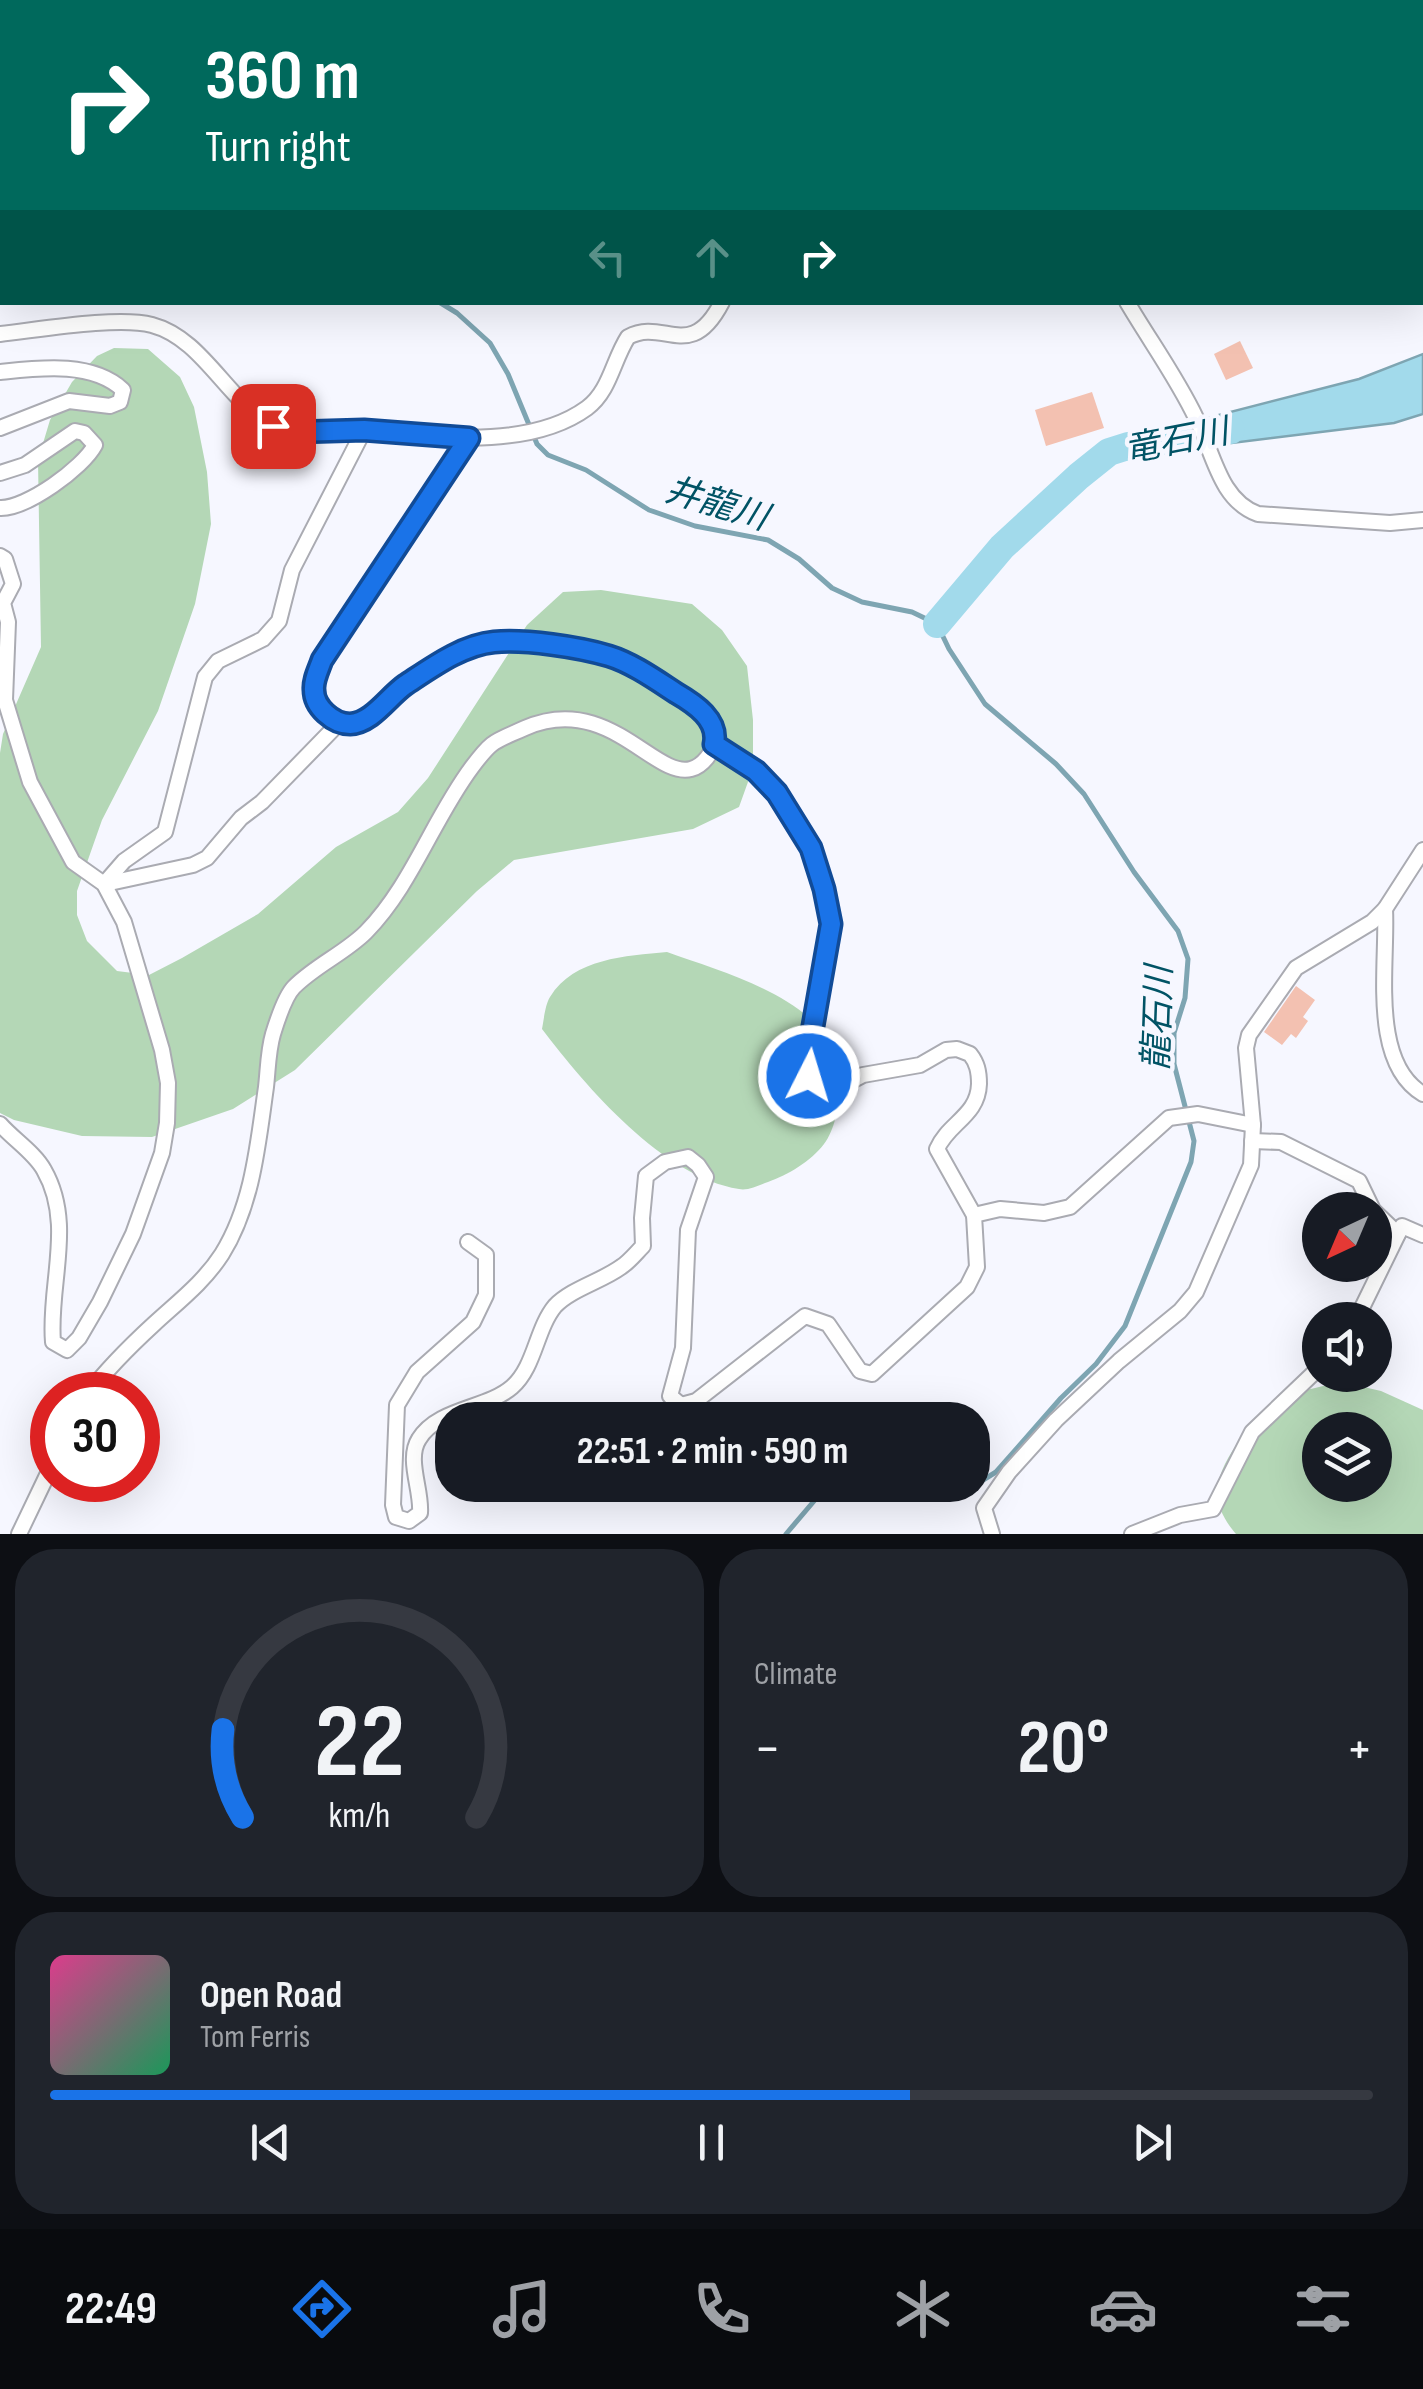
<!DOCTYPE html>
<html lang="en">
<head>
<meta charset="utf-8">
<style>
	body { margin:0; font-family:"Sofia Sans Condensed","Noto Sans JP",sans-serif; background:#20242c; color:#f1f3f6; height:100vh; display:flex; flex-direction:column; font-size:38px; white-space:nowrap }
	* { box-sizing:border-box; margin:0 }
	p { font-size:32px; color:#9ea1a6 }
	.icon { flex:none; width:55px; height:55px; fill:none; stroke:currentColor; stroke-width:2; stroke-linecap:round; stroke-linejoin:round }
	.map { position:relative; height:1534px; overflow:hidden }
	.details { display:flex; flex-direction:column; gap:15px; padding:15px; background:#0d0f14; flex:1 }
	.details>* { flex:none }
	.top-card { position:absolute; left:0px; top:0px; width:1425px; height:305px; box-shadow:0 10px 40px #0002; background:#00695c; color:#fff; overflow:hidden }
	.needle { width:65px; rotate:224deg }
	.buttons { position:absolute; left:1302px; top:1192px; display:grid; gap:20px }
	.buttons a { display:grid; place-items:center; width:90px; height:90px; border-radius:50%; background:#171b24; box-shadow:0 10px 40px #0002; font-size:50px }
	.speed { position:absolute; left:30px; top:1372px; display:flex; gap:20px; font-size:50px; font-weight:700; text-align:center }
	.speed>* { display:grid; place-content:center; width:130px; height:130px; border-radius:50%; background:#171b24; box-shadow:0 10px 40px #0002; line-height:1 }
	.speed .limit { border:15px solid #d22; background:#fff; color:#111 }
	.pin { position:absolute; display:grid; place-items:center; width:85px; height:85px; color:#fff; margin:-42px; border-radius:20px; box-shadow:0 5px 15px #0006 }
	.me { position:absolute; width:110px; margin:-55px; rotate:5deg; stroke-linejoin:round; filter:drop-shadow(0 0 8px #0008) }
	.turn { display:flex; align-items:center; gap:35px; height:210px; padding:0 40px; font-size:45px }
	.turn .icon { width:130px; height:130px; stroke-width:2.5 }
	.turn b { display:block; font-size:70px; line-height:85px }
	.lanes { display:flex; align-items:center; height:95px; padding:0 40px; background:#0003; justify-content:center; gap:50px; direction:ltr }
	.lanes .off { opacity:.35 }
	.big { font-size:75px; font-weight:700; line-height:1.1 }
	.details .tile { flex:1; display:flex; flex-direction:column; justify-content:center; gap:15px; min-width:0; padding:0 35px; border-radius:40px; background:#20242c }
	.details .dial { align-items:center; gap:0 }
	.dial svg { height:260px; overflow:visible; fill:none; stroke:#363941; stroke-width:7; stroke-linecap:round; text-anchor:middle }
	.dial text { fill:#f1f3f6; stroke:none }
	.song { display:flex; align-items:center; gap:30px }
	.cover { width:120px; height:120px; border-radius:15px; background:linear-gradient(135deg,hsl(330 70% 55%),hsl(150 70% 35%)) }
	.played { height:10px; border-radius:5px; background:linear-gradient(90deg,#1a73e8 65%,#363941 65%) }
	.keys { display:flex; justify-content:space-around; direction:ltr }
	.heat { display:flex; justify-content:space-between; align-items:center; font-size:55px; direction:ltr }
	.details .tiles { flex:1; display:grid; gap:15px; grid-template-columns:1fr 1fr }
	.tile:last-child { grid-column:span 2 }
	.trip { position:absolute; left:435px; top:1402px; width:555px; height:100px; border-radius:40px; background:#171b24; box-shadow:0 10px 40px #0002; font-weight:700; line-height:100px; text-align:center }
	.tab-bar { display:flex; height:160px; justify-content:space-around; align-items:center; background:#090b0e; color:#9ea1a6 }
	.tab-bar .icon { width:70px; height:70px }
	.tab-bar .current { color:#1a73e8 }
	.tab-bar b { font-size:45px; color:#f1f3f6 }
	.map>svg:first-child { display:block }
	.green { fill:#b4d7b6; fill-rule:evenodd }
	.water { fill:#a2daeb; stroke:#7ea5b2; stroke-width:2.5 }
	.lines { fill:none; stroke-linecap:round; stroke-linejoin:round }
	.stream { stroke:#7ea5b2; stroke-width:5 }
	.river { stroke:#a2daeb; stroke-width:28 }
	.building { fill:#f3c1b1 }
	.street-casing { stroke:#aaabb2; stroke-width:18 }
	.highway-casing { stroke:#d4d4d5; stroke-width:29 }
	.street { stroke:#fff; stroke-width:14 }
	.highway { stroke:#e8959d; stroke-width:25 }
	.route-casing { stroke:#114b97; stroke-width:25 }
	.route { stroke:#1a73e8; stroke-width:18 }
	.labels { text-anchor:middle; stroke-width:9; stroke-linejoin:round; paint-order:stroke }
	.water-label { font-size:35px; font-style:italic; fill:#015365; stroke:#f6f7ff }
</style>
</head>
<body>
<div class="map">
<svg width="1423" height="1534" viewBox="0 0 1423 1534">
	<rect width="100%" height="100%" fill="#f6f7ff"/>
	<g class="green">
		<polygon points="114,348 148,349 180,377 194,407 207,472 211,524 195,604 158,711 102,820 77,891 77,915 87,941 117,971 149,975 182,958 258,914 336,847 398,812 428,778 527,625 563,592 601,590 692,604 722,630 747,666 753,720 753,768 739,807 693,829 514,860 477,891 295,1070 233,1109 152,1137 82,1136 14,1120 0,1113 0,753 3,734 41,647 38,460 50,420 72,382 97,356"/>
		<path d="M667 952C720 971 798 992 831 1042 846 1066 841 1122 824 1144 811 1161 788 1175 768 1182 759 1185 748 1191 739 1189 663 1177 586 1087 542 1029 544 1019 545 1005 550 997 574 958 626 956 667 952Z"/>
		<path d="M1342 1382 1381 1391 1423 1410V1534H1236C1227 1524 1216 1506 1217 1492 1219 1457 1259 1411 1289 1396 1305 1389 1325 1386 1342 1382ZM1320 1430H1375V1485H1320Z"/>
	</g>
	<polygon class="water" points="1423,354 1423,414 1394,423 1208,446 1199,420 1359,379"/>
	<g class="lines">
		<g class="stream">
			<polyline points="0,111 2,111"/>
			<polyline points="439,302 457,313 490,343 508,374 537,444 548,455 586,470 649,510 695,526 768,540 799,559 832,588 862,602 912,612 937,624 949,649 985,704 1056,764 1084,794 1134,872 1178,931 1188,959 1185,998 1174,1033 1174,1064 1194,1141 1191,1162 1125,1326 1096,1364 1061,1398 996,1472 975,1485 956,1488 914,1485"/>
			<polyline points="786,1534 820,1494 838,1485"/>
		</g>
		<polyline class="river" points="937,624 1002,547 1079,476 1109,452 1128,446 1231,430"/>
	</g>
	<g class="building">
		<polygon points="1240,341 1253,368 1226,380 1214,354"/>
		<polygon points="1092,392 1104,428 1046,446 1035,410"/>
		<polygon points="1296,986 1315,1000 1303,1017 1308,1021 1296,1038 1291,1034 1282,1045 1264,1032"/>
	</g>
	<g class="lines">
		<defs>
			<g id="street">
				<polyline points="1017,0 1017,2"/>
				<polyline points="1384,0 1387,2"/>
				<polyline points="784,2 785,0"/>
				<polyline points="1281,2 1283,0"/>
				<polyline points="1422,28 1423,28"/>
				<path d="M1127 302C1150 341 1177 378 1196 418 1213 451 1219 500 1258 514L1390 523 1423 520"/>
				<path d="M0 334C38 330 117 316 152 325 201 338 225 396 267 422 298 440 332 428 364 430 432 436 528 451 587 408 610 391 613 360 628 337 664 317 690 364 722 302"/>
				<path d="M0 372C39 368 92 361 123 390L120 402 110 406 69 401 0 428"/>
				<path d="M0 473 25 465 75 431 84 433 95 445C83 468 26 509 0 508"/>
				<path d="M0 556 5 559 13 584 3 603 8 622 5 700 30 782 73 862 104 884 124 922 162 1050 168 1083 167 1123 162 1153 133 1234 100 1302 79 1338 67 1350 53 1342C48 1285 75 1224 44 1170 35 1153 13 1139 0 1124"/>
				<path d="M715 745 755 771 777 793 811 848 825 889 831 924 807 1059 809 1076 822 1087 838 1088 863 1075 920 1065 946 1050 957 1049 970 1054C977 1063 979 1071 979 1084 978 1116 948 1123 937 1149L974 1215"/>
				<polyline points="104,884 124,861 165,832 205,677 218,661 263,639 279,621 292,570 364,430"/>
				<polyline points="105,884 193,865 207,858 241,818 262,802 339,723"/>
				<path d="M1385 909C1388 963 1369 1062 1423 1094"/>
				<polyline points="1252,1141 1281,1142 1359,1181 1373,1210"/>
				<polyline points="1375,1212 1398,1234"/>
				<path d="M468 1242 486 1255V1295L473 1322 417 1372 397 1405 393 1505 396 1517 409 1521 420 1513C422 1490 406 1459 419 1439 438 1408 487 1409 512 1387 535 1367 536 1329 555 1306 571 1289 602 1281 621 1267 629 1262 636 1253 643 1246L642 1218 646 1176 665 1162 688 1157 698 1165 706 1177 688 1230 683 1348 670 1396 681 1405 696 1401 805 1316 828 1324 860 1371 872 1374 967 1287 977 1267 974 1215 1000 1209 1044 1213 1070 1207 1169 1118 1198 1114 1253 1125"/>
				<polyline points="1356,1320 1402,1226 1423,1235"/>
				<path d="M87 1395C107 1369 130 1346 154 1324 179 1301 204 1282 222 1254 253 1204 258 1143 266 1087 268 1070 268 1051 273 1034 277 1021 285 996 294 987 316 965 345 953 366 932 412 885 433 819 472 767 493 739 494 742 525 728 608 692 654 779 691 769 703 766 713 752 715 741 722 711 633 664 608 656 575 646 531 640 496 642 461 644 423 671 396 692 376 708 367 725 339 723 313 705 310 688 323 661L469 438"/>
				<polyline points="19,1534 52,1465"/>
				<polyline points="992,1534 984,1508 1009,1472 1056,1420 1119,1361 1180,1311 1196,1292 1251,1165 1253,1125 1246,1048 1249,1035 1296,968 1372,922 1385,909 1423,850"/>
				<polyline points="1132,1534 1180,1515 1213,1509 1252,1432 1320,1367"/>
			</g>
			<g id="highway">
				<polyline points="1266,0 1268,2"/>
				<polyline points="1422,183 1423,184"/>
			</g>
		</defs>
		<use href="#street" class="street-casing"/>
		<use href="#highway" class="highway-casing"/>
		<use href="#street" class="street"/>
		<use href="#highway" class="highway"/>
	</g>
	<g class="lines">
		<defs>
			<path id="route" d="M273 426 296 432 364 430 469 438 322 660C319 669 313 680 314 690 314 707 333 724 350 724 372 723 388 697 405 685 431 668 462 645 494 642 525 639 579 647 609 656 632 663 656 680 676 693 695 704 719 720 714 744L756 771 777 793 811 848 824 889 831 924 807 1060 809 1076"/>
		</defs>
		<use href="#route" class="route-casing"/>
		<use href="#route" class="route"/>
	</g>
	<g class="labels">
		<g class="water-label">
			<text transform="translate(1176 440) rotate(-11)" y="12">竜石川</text>
			<text transform="translate(717 503) rotate(17)" y="12">井龍川</text>
			<text transform="translate(1157 1018) rotate(-88)" y="12">龍石川</text>
		</g>
	</g>
</svg>
<div class="buttons">
<a><svg class="needle" viewBox="-14 -14 28 28"><path d="M0-13l5 13h-10z" fill="#e53935"/><path d="M0 13l5-13h-10z" fill="#9ea1a6"/></svg></a>
<a><svg class="icon" aria-label="sound" viewBox="0 0 24 24"><path d="M4 9h4l5-4v14l-5-4H4zM17 9q2 3 0 6"/></svg></a>
<a><svg class="icon" aria-label="layers" viewBox="0 0 24 24"><path d="M12 4l9 5-9 5-9-5zM3 14l9 5 9-5"/></svg></a>
</div>
<div class="speed"><div class="limit">30</div></div>
<div class="pin" style="left:273px;top:426px;background:#d93025"><svg class="icon" aria-label="arrive" viewBox="0 0 24 24"><path d="M6 21V4h12l-3 4 3 4H6"/></svg></div>
<svg class="me" style="left:809px;top:1076px" viewBox="-20 -20 40 40"><circle r="17" fill="#1a73e8" stroke="#fff" stroke-width="3"/><path d="M0-11L8 9 0 5-8 9z" fill="#fff"/></svg>
<div class="trip">22:51 · 2 min · 590 m</div>
<div class="top-card">
<div class="turn"><svg class="icon" aria-label="right" viewBox="0 0 24 24"><path d="M7 20v-9h11M14 6l5 5-5 5"/></svg><div><b>360 m</b>Turn right</div></div>
<div class="lanes"><svg class="icon off" aria-label="left" viewBox="0 0 24 24"><path d="M17 20v-9H6M10 6l-5 5 5 5"/></svg><svg class="icon off" aria-label="ahead" viewBox="0 0 24 24"><path d="M12 20V5M6 11l6-6 6 6"/></svg><svg class="icon" aria-label="right" viewBox="0 0 24 24"><path d="M7 20v-9h11M14 6l5 5-5 5"/></svg></div>
</div>
</div>
<section class="details">
<div class="tiles">
<div class="tile dial"><svg viewBox="0 0 100 80">
<path d="M14 69A42 42 0 1 1 86 69"/>
<path d="M14 69A42 42 0 0 1 8 42" stroke="#1a73e8"/>
<text x="50" y="56" font-size="32" font-weight="700">22</text>
<text x="50" y="72" font-size="11">km/h</text>
</svg></div>
<div class="tile"><p>Climate</p>
<div class="heat"><a>−</a><b class="big">20°</b><a>+</a></div>
</div>
<div class="tile">
<div class="song"><i class="cover"></i><div><b>Open Road</b><p>Tom Ferris</p></div></div>
<div class="played"></div>
<div class="keys"><svg class="icon" aria-label="previous" viewBox="0 0 24 24"><path d="M18 5L8 12l10 7zM5 5v14"/></svg><svg class="icon" aria-label="pause" viewBox="0 0 24 24"><path d="M8 5v14M16 5v14"/></svg><svg class="icon" aria-label="next" viewBox="0 0 24 24"><path d="M6 5l10 7-10 7zM19 5v14"/></svg></div>
</div>
</div>
</section>
<nav class="tab-bar">
<b>22:49</b>
<svg class="icon current" aria-label="directions" viewBox="0 0 24 24"><path d="M12 3l9 9-9 9-9-9zM9 14v-3h6M13 9l2 2-2 2"/></svg>
<svg class="icon" aria-label="music" viewBox="0 0 24 24"><path d="M9 18V5l10-2v13"/><circle cx="6" cy="18" r="3"/><circle cx="16" cy="16" r="3"/></svg>
<svg class="icon" aria-label="phone" viewBox="0 0 24 24"><path d="M5 4h4l2 5-3 2q2 4 5 5l2-3 5 2v4C11 20 4 13 5 4z"/></svg>
<svg class="icon" aria-label="climate" viewBox="0 0 24 24"><path d="M12 3v18M4 7l16 10M4 17L20 7"/></svg>
<svg class="icon" aria-label="car" viewBox="0 0 24 24"><path d="M5 17H2v-5l4-1 3-4h7l3 4 3 1v5h-3M9 17h6M6 11h13"/><circle cx="7" cy="17" r="2"/><circle cx="17" cy="17" r="2"/></svg>
<svg class="icon" aria-label="filters" viewBox="0 0 24 24"><path d="M4 7h16M4 17h16"/><circle cx="9" cy="7" r="2"/><circle cx="15" cy="17" r="2"/></svg>
</nav>
</body>
</html>
